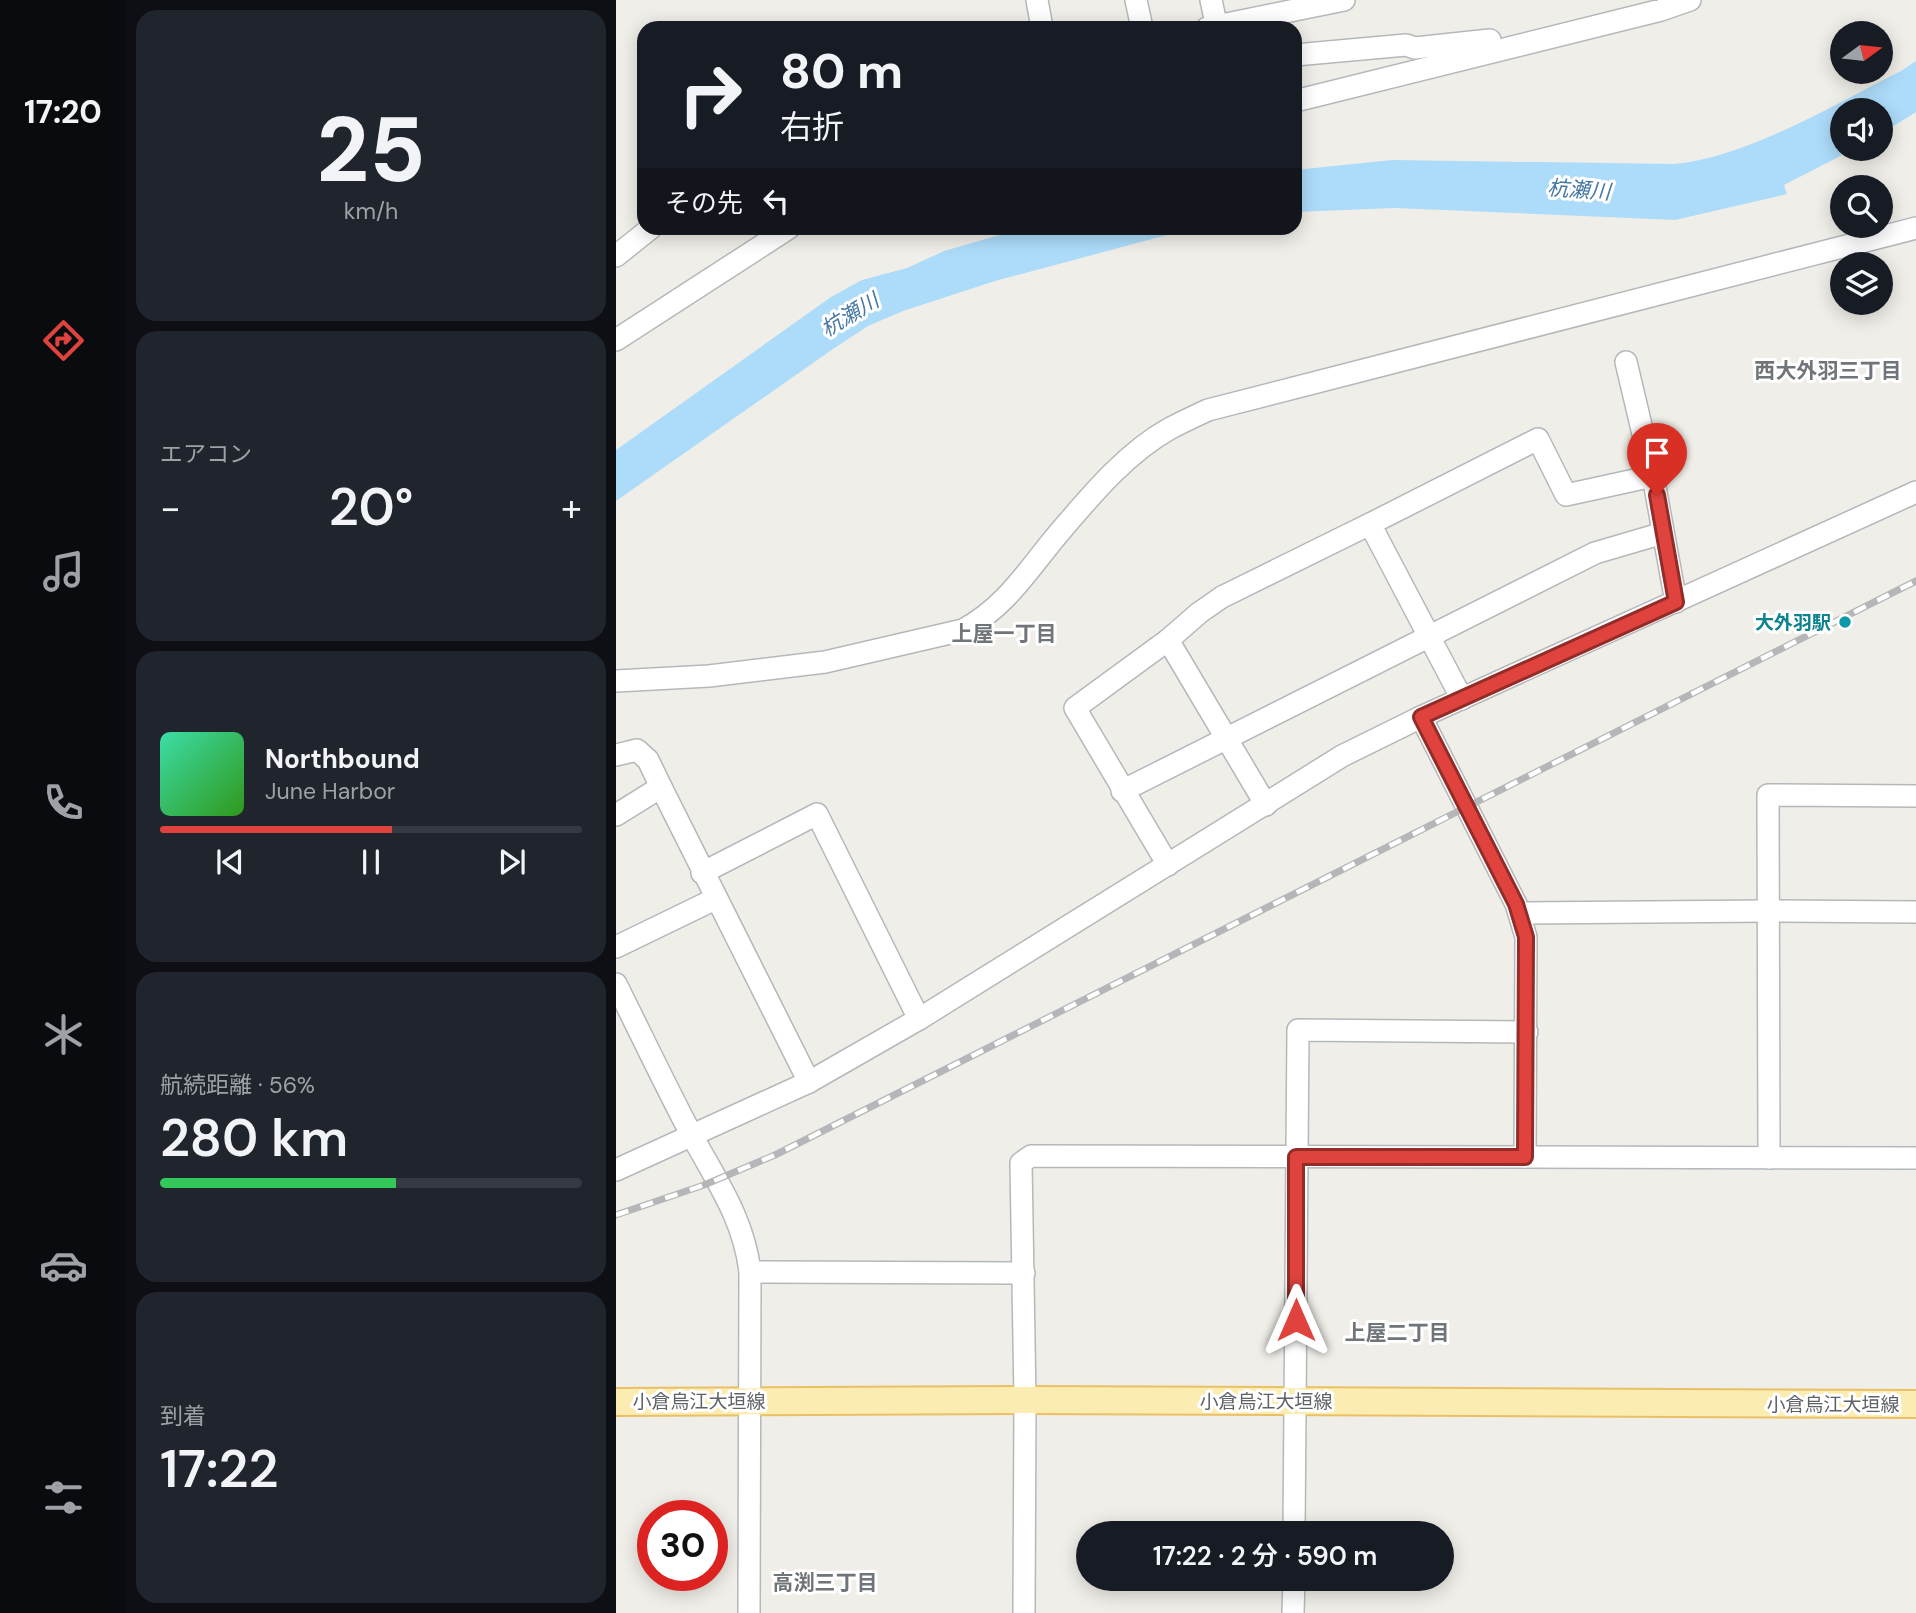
<!DOCTYPE html>
<html lang="ja">
<head>
<meta charset="utf-8">
<style>
	body { margin:0; font-family:"DM Sans","Noto Sans JP",sans-serif; background:#20242c; color:#f1f3f6; height:100vh; display:flex; flex-direction:column; font-size:26px; white-space:nowrap }
	* { box-sizing:border-box; margin:0 }
	p { font-size:23px; color:#9ea1a6 }
	.icon { flex:none; width:38px; height:38px; fill:none; stroke:currentColor; stroke-width:2; stroke-linecap:round; stroke-linejoin:round }
	.map { position:relative; flex:1; overflow:hidden }
	.side { display:flex; flex-direction:column; gap:10px; padding:10px; background:#0d0f14; width:490px }
	.side>* { flex:none }
	.banner { position:absolute; left:21px; top:21px; width:665px; height:214px; border-radius:21px; box-shadow:0 4px 18px #0003; background:#171b24; color:#f1f3f6; overflow:hidden }
	.needle { width:46px; rotate:75deg }
	.fabs { position:absolute; left:1214px; top:21px; display:grid; gap:14px }
	.fabs a { display:grid; place-items:center; width:63px; height:63px; border-radius:50%; background:#171b24; box-shadow:0 4px 18px #0003; font-size:35px }
	.speed { position:absolute; left:21px; top:1500px; display:flex; gap:14px; font-size:35px; font-weight:700; text-align:center }
	.speed>* { display:grid; place-content:center; width:91px; height:91px; border-radius:50%; background:#171b24; box-shadow:0 4px 18px #0003; line-height:1 }
	.speed .limit { border:10px solid #d22; background:#fff; color:#111 }
	.pin { position:absolute; display:grid; place-items:center; width:60px; height:60px; color:#fff; margin:-72px -30px; border-radius:50% 50% 50% 0; rotate:-45deg; box-shadow:0 0 7px #0007 }
	.pin .icon { rotate:45deg }
	.me { position:absolute; width:77px; margin:-38px; rotate:0deg; stroke-linejoin:round; filter:drop-shadow(0 0 5px #0008) }
	.turn { display:flex; align-items:center; gap:24px; height:147px; padding:0 28px; font-size:32px }
	.turn .icon { width:91px; height:91px; stroke-width:2.5 }
	.turn b { display:block; font-size:49px; line-height:60px }
	.then { display:flex; align-items:center; height:66px; padding:0 28px; background:#0003; gap:14px; font-size:26px }
	.big { font-size:52px; font-weight:600; line-height:1.1 }
	.side .widget { flex:1; display:flex; flex-direction:column; justify-content:center; gap:10px; min-width:0; padding:0 24px; border-radius:21px; background:#20242c }
	.side .dial { align-items:center; gap:0 }
	.dial b { font-size:91px; line-height:1 }
	.song { display:flex; align-items:center; gap:21px }
	.cover { width:84px; height:84px; border-radius:10px; background:linear-gradient(135deg,hsl(160 70% 55%),hsl(110 70% 35%)) }
	.played { height:7px; border-radius:4px; background:linear-gradient(90deg,#e0433d 55%,#363941 55%) }
	.keys { display:flex; justify-content:space-around; direction:ltr }
	.heat { display:flex; justify-content:space-between; align-items:center; font-size:38px; direction:ltr }
	.charge { height:10px; border-radius:5px; background:linear-gradient(90deg,#34c759 56%,#363941 0) }
	.trip { position:absolute; left:460px; top:1521px; width:378px; height:70px; border-radius:35px; background:#171b24; box-shadow:0 4px 18px #0003; font-weight:600; line-height:70px; text-align:center }
	main { display:flex; flex:1; min-height:0 }
	.dock { display:flex; flex-direction:column; width:126px; justify-content:space-around; align-items:center; background:#090b0e; color:#9ea1a6 }
	.dock .icon { width:49px; height:49px }
	.dock .selected { color:#e0433d }
	.dock b { font-size:32px; color:#f1f3f6 }
	.map>svg:first-child { display:block }
	.water { fill:#addcfa }
	.lines { fill:none; stroke-linecap:round; stroke-linejoin:round }
	.minor-casing { stroke:#b5b8bb; stroke-width:24 }
	.major-casing { stroke:#eac066; stroke-width:30 }
	.minor { stroke:#fff; stroke-width:21 }
	.major { stroke:#fbecb2; stroke-width:26 }
	.rail-casing { stroke:#b5b6b7; stroke-width:7 }
	.rail { stroke:#fff; stroke-width:4.5; stroke-dasharray:13; stroke-linecap:butt }
	.route-casing { stroke:#922c28; stroke-width:18 }
	.route { stroke:#e0433d; stroke-width:12 }
	.culture-dot { fill:#0f9aa8; stroke:#fff; stroke-width:2.5 }
	.labels { text-anchor:middle; stroke-width:6; stroke-linejoin:round; paint-order:stroke }
	.culture-label { font-size:19px; font-weight:bold; fill:#0d838f; stroke:#fff; text-anchor:end }
	.street-label { font-size:19px; fill:#5f6367; stroke:#fff }
	.water-label { font-size:21px; font-style:italic; fill:#4678a4; stroke:#fff }
	.neighbourhood-label { font-size:21px; font-weight:bold; fill:#707579; stroke:#fff }
</style>
</head>
<body>
<main>
<nav class="dock">
<b>17:20</b>
<svg class="icon selected" aria-label="directions" viewBox="0 0 24 24"><path d="M12 3l9 9-9 9-9-9zM9 14v-3h6M13 9l2 2-2 2"/></svg>
<svg class="icon" aria-label="music" viewBox="0 0 24 24"><path d="M9 18V5l10-2v13"/><circle cx="6" cy="18" r="3"/><circle cx="16" cy="16" r="3"/></svg>
<svg class="icon" aria-label="phone" viewBox="0 0 24 24"><path d="M5 4h4l2 5-3 2q2 4 5 5l2-3 5 2v4C11 20 4 13 5 4z"/></svg>
<svg class="icon" aria-label="climate" viewBox="0 0 24 24"><path d="M12 3v18M4 7l16 10M4 17L20 7"/></svg>
<svg class="icon" aria-label="car" viewBox="0 0 24 24"><path d="M5 17H2v-5l4-1 3-4h7l3 4 3 1v5h-3M9 17h6M6 11h13"/><circle cx="7" cy="17" r="2"/><circle cx="17" cy="17" r="2"/></svg>
<svg class="icon" aria-label="filters" viewBox="0 0 24 24"><path d="M4 7h16M4 17h16"/><circle cx="9" cy="7" r="2"/><circle cx="15" cy="17" r="2"/></svg>
</nav>
<section class="side">
<div class="widget dial"><b>25</b><p>km/h</p></div>
<div class="widget"><p>エアコン</p>
<div class="heat"><a>−</a><b class="big">20°</b><a>+</a></div>
</div>
<div class="widget">
<div class="song"><i class="cover"></i><div><b>Northbound</b><p>June Harbor</p></div></div>
<div class="played"></div>
<div class="keys"><svg class="icon" aria-label="previous" viewBox="0 0 24 24"><path d="M18 5L8 12l10 7zM5 5v14"/></svg><svg class="icon" aria-label="pause" viewBox="0 0 24 24"><path d="M8 5v14M16 5v14"/></svg><svg class="icon" aria-label="next" viewBox="0 0 24 24"><path d="M6 5l10 7-10 7zM19 5v14"/></svg></div>
</div>
<div class="widget"><p>航続距離 · 56%</p><b class="big">280 km</b><div class="charge"></div></div>
<div class="widget"><p>到着</p><b class="big">17:22</b></div>
</section>
<div class="map">
<svg width="1300" height="1613" viewBox="0 0 1300 1613">
	<rect width="100%" height="100%" fill="#f0eee8"/>
	<g class="water">
		<path d="M1300 61V112L1265 134V110H1227V149H1238L1168 185 1171 194 1059 220 779 208 679 212V170L776 160 1058 164C1130 158 1219 104 1285 71Z"/>
		<polygon points="408,228 577,228 379,281 287,311 252,326 217,349 0,501 0,450 215,297 246,280 291,268 328,251"/>
	</g>
	<g class="lines">
		<defs>
			<g id="minor">
				<polyline points="421,0 426,28"/>
				<polyline points="520,0 526,28"/>
				<polyline points="595,0 601,28"/>
				<polyline points="591,28 728,0"/>
				<polyline points="679,55 790,45 799,48 874,40"/>
				<polyline points="679,101 1045,10 1074,0"/>
				<polyline points="0,256 35,228"/>
				<polyline points="0,340 173,228"/>
				<polyline points="1010,362 1037,476 1060,602"/>
				<polyline points="552,640 583,613 606,597 754,524"/>
				<path d="M0 681 93 676 209 662 347 630C393 605 414 566 448 527 478 492 512 452 553 429 566 422 579 416 592 410L1300 228"/>
				<polyline points="846,699 754,524 922,439 950,495 1037,476"/>
				<polyline points="805,717 900,904 910,937 909,1157"/>
				<polyline points="0,755 21,750 32,760 45,787"/>
				<polyline points="506,791 979,553 1047,533"/>
				<polyline points="0,815 45,787 193,1082"/>
				<polyline points="552,865 459,708 552,640 650,805"/>
				<polyline points="86,873 201,814 303,1019"/>
				<polyline points="903,913 1153,911 1300,912"/>
				<polyline points="0,947 99,899"/>
				<path d="M0 984C25 1034 49 1085 75 1134 100 1180 128 1219 134 1272L133 1613"/>
				<polyline points="1153,1158 1152,795 1300,796"/>
				<polyline points="0,1170 193,1082 303,1019 726,756 805,717 1300,492"/>
				<polyline points="134,1272 408,1273"/>
				<polyline points="678,1533 682,1030 911,1032"/>
				<polyline points="408,1613 409,1400 405,1163 415,1156 1300,1158"/>
				<polyline points="677,1613 678,1578"/>
			</g>
			<polyline id="major" points="0,1402 409,1400 1300,1404"/>
		</defs>
		<use href="#minor" class="minor-casing"/>
		<use href="#major" class="major-casing"/>
		<use href="#minor" class="minor"/>
		<use href="#major" class="major"/>
		<defs>
			<polyline id="rail" points="0,1215 88,1185 159,1155 1300,581"/>
		</defs>
		<use href="#rail" class="rail-casing"/>
		<use href="#rail" class="rail"/>
	</g>
	<g class="lines">
		<defs>
			<polyline id="route" points="680,1320 680,1157 909,1157 910,937 900,904 805,717 1060,602 1041,495"/>
		</defs>
		<use href="#route" class="route-casing"/>
		<use href="#route" class="route"/>
	</g>
	<circle class="culture-dot" cx="1229" cy="622" r="7"/>
	<g class="labels">
		<g class="culture-label">
			<text x="1215" y="629">大外羽駅</text>
		</g>
		<g class="street-label">
			<text x="83" y="1408">小倉烏江大垣線</text>
			<text x="650" y="1408">小倉烏江大垣線</text>
			<text x="1217" y="1411">小倉烏江大垣線</text>
		</g>
		<g class="water-label">
			<text transform="translate(963 190) rotate(4)" y="7">杭瀬川</text>
			<text transform="translate(234 315) rotate(-31)" y="7">杭瀬川</text>
		</g>
		<g class="neighbourhood-label">
			<text x="1212" y="378">西大外羽三丁目</text>
			<text x="388" y="641">上屋一丁目</text>
			<text x="781" y="1340">上屋二丁目</text>
			<text x="209" y="1590">高渕三丁目</text>
		</g>
	</g>
</svg>
<div class="fabs">
<a><svg class="needle" viewBox="-14 -14 28 28"><path d="M0-13l5 13h-10z" fill="#e53935"/><path d="M0 13l5-13h-10z" fill="#9ea1a6"/></svg></a>
<a><svg class="icon" aria-label="sound" viewBox="0 0 24 24"><path d="M4 9h4l5-4v14l-5-4H4zM17 9q2 3 0 6"/></svg></a>
<a><svg class="icon" aria-label="search" viewBox="0 0 24 24"><circle cx="10" cy="10" r="6"/><path d="M15 15l6 6"/></svg></a>
<a><svg class="icon" aria-label="layers" viewBox="0 0 24 24"><path d="M12 4l9 5-9 5-9-5zM3 14l9 5 9-5"/></svg></a>
</div>
<div class="speed"><div class="limit">30</div></div>
<div class="pin" style="left:1041px;top:495px;background:#d93025"><svg class="icon" aria-label="arrive" viewBox="0 0 24 24"><path d="M6 21V4h12l-3 4 3 4H6"/></svg></div>
<svg class="me" style="left:680px;top:1320px" viewBox="-20 -20 40 40"><path d="M0-17L14 15 0 8-14 15z" fill="#e0433d" stroke="#fff" stroke-width="4"/></svg>
<div class="trip">17:22 · 2 分 · 590 m</div>
<div class="banner">
<div class="turn"><svg class="icon" aria-label="right" viewBox="0 0 24 24"><path d="M7 20v-9h11M14 6l5 5-5 5"/></svg><div><b>80 m</b>右折</div></div>
<div class="then">その先<svg class="icon" aria-label="left" viewBox="0 0 24 24"><path d="M17 20v-9H6M10 6l-5 5 5 5"/></svg></div>
</div>
</div>
</main>
</body>
</html>
